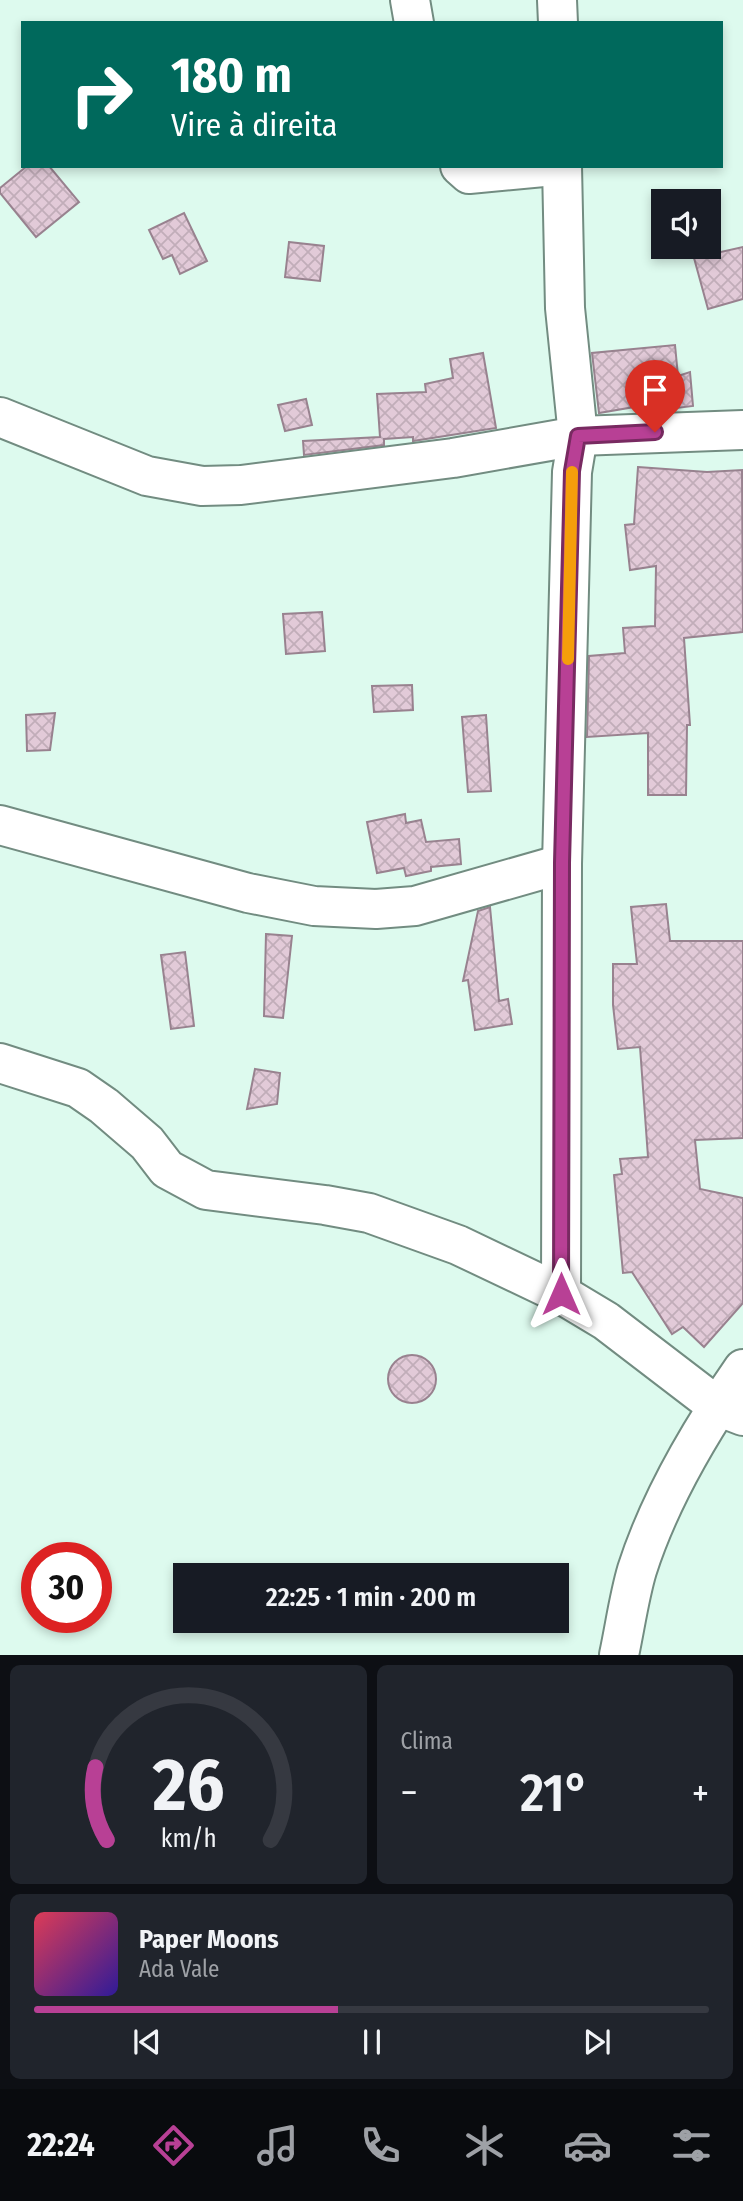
<!DOCTYPE html>
<html lang="pt">
<head>
<meta charset="utf-8">
<style>
	body { margin:0; font-family:"Fira Sans Condensed",sans-serif; background:#20242c; color:#f1f3f6; height:100vh; display:flex; flex-direction:column; font-size:26px; white-space:nowrap }
	* { box-sizing:border-box; margin:0 }
	p { font-size:23px; color:#9ea1a6 }
	.icon { flex:none; width:38px; height:38px; fill:none; stroke:currentColor; stroke-width:2; stroke-linecap:round; stroke-linejoin:round }
	.map { position:relative; height:1655px; overflow:hidden }
	.side { display:flex; flex-direction:column; gap:10px; padding:10px; background:#0d0f14; flex:1 }
	.side>* { flex:none }
	.hud { position:absolute; left:21px; top:21px; width:702px; height:147px; border-radius:0px; box-shadow:0 4px 10px #0003; background:#00695c; color:#fff; overflow:hidden }
	.fabs { position:absolute; left:651px; top:189px; display:grid; gap:14px }
	.fabs a { display:grid; place-items:center; width:70px; height:70px; border-radius:0px; background:#171b24; box-shadow:0 4px 10px #0003; font-size:35px }
	.speed { position:absolute; left:21px; top:1542px; display:flex; gap:14px; font-size:35px; font-weight:700; text-align:center }
	.speed>* { display:grid; place-content:center; width:91px; height:91px; border-radius:50%; background:#171b24; box-shadow:0 4px 10px #0003; line-height:1 }
	.speed .limit { border:10px solid #d22; background:#fff; color:#111 }
	.pin { position:absolute; display:grid; place-items:center; width:60px; height:60px; color:#fff; margin:-72px -30px; border-radius:50% 50% 50% 0; rotate:-45deg; box-shadow:0 0 7px #0007 }
	.pin .icon { rotate:45deg }
	.me { position:absolute; width:77px; margin:-38px; rotate:0deg; stroke-linejoin:round; filter:drop-shadow(0 0 5px #0008) }
	.turn { display:flex; align-items:center; gap:24px; height:147px; padding:0 35px; font-size:32px }
	.turn .icon { width:91px; height:91px; stroke-width:2.5 }
	.turn b { display:block; font-size:49px; line-height:60px }
	.big { font-size:52px; font-weight:600; line-height:1.1 }
	.side .widget { flex:1; display:flex; flex-direction:column; justify-content:center; gap:10px; min-width:0; padding:0 24px; border-radius:10px; background:#20242c }
	.side .dial { align-items:center; gap:0 }
	.dial svg { height:182px; overflow:visible; fill:none; stroke:#363941; stroke-width:7; stroke-linecap:round; text-anchor:middle }
	.dial text { fill:#f1f3f6; stroke:none }
	.song { display:flex; align-items:center; gap:21px }
	.cover { width:84px; height:84px; border-radius:10px; background:linear-gradient(135deg,hsl(350 70% 55%),hsl(250 70% 35%)) }
	.played { height:7px; border-radius:4px; background:linear-gradient(90deg,#b84095 45%,#363941 45%) }
	.keys { display:flex; justify-content:space-around; direction:ltr }
	.heat { display:flex; justify-content:space-between; align-items:center; font-size:38px; direction:ltr }
	.side .tiles { flex:1; display:grid; gap:10px; grid-template-columns:1fr 1fr }
	.widget:last-child { grid-column:span 2 }
	.trip { position:absolute; left:173px; top:1563px; width:396px; height:70px; border-radius:0px; background:#171b24; box-shadow:0 4px 10px #0003; font-weight:600; line-height:70px; text-align:center }
	.menu { display:flex; height:112px; justify-content:space-around; align-items:center; background:#090b0e; color:#9ea1a6 }
	.menu .icon { width:49px; height:49px }
	.menu .active { color:#b84095 }
	.menu b { font-size:32px; color:#f1f3f6 }
	.map>svg:first-child { display:block }
	.building { fill:url(#building-cross-hatch); stroke:#98828f; stroke-width:2 }
	.lines { fill:none; stroke-linecap:round; stroke-linejoin:round }
	.minor-casing { stroke:#728c81; stroke-width:42 }
	.minor { stroke:#fff; stroke-width:38 }
	.route-casing { stroke:#782a61; stroke-width:18 }
	.route { stroke:#b84095; stroke-width:12 }
	.slow { stroke:#f59e0b; stroke-width:12 }
</style>
</head>
<body>
<div class="map">
<svg width="743" height="1655" viewBox="0 0 743 1655">
	<defs>
		<pattern id="building-cross-hatch" width="8" height="8" patternUnits="userSpaceOnUse" patternTransform="scale(1.75)"><rect width="8" height="8" fill="#e2cad8"/><path d="M0 0l8 8M0 8l8-8" fill="none" stroke="#c1adb9"/></pattern>
	</defs>
	<rect width="100%" height="100%" fill="#ddfaee"/>
	<g class="building">
		<polygon points="27,166 49,166 79,202 36,237 0,193 0,188"/>
		<polygon points="184,213 207,261 180,274 172,255 163,259 149,230"/>
		<polygon points="289,242 324,246 320,281 285,277"/>
		<polygon points="743,247 743,299 708,309 694,258"/>
		<polygon points="675,345 678,376 690,372 693,406 653,411 652,404 599,413 592,353"/>
		<polygon points="483,353 496,428 413,441 413,437 384,439 384,445 304,455 303,441 380,437 377,394 426,392 425,384 453,378 450,359"/>
		<polygon points="306,399 312,425 285,431 278,405"/>
		<polygon points="638,467 707,472 742,470 743,632 684,638 690,725 687,725 686,795 648,795 648,733 587,737 589,656 625,653 623,628 655,626 656,566 630,570 625,525 634,524"/>
		<polygon points="322,612 325,651 286,654 283,614"/>
		<polygon points="412,685 413,710 374,712 372,686"/>
		<polygon points="55,713 50,750 27,751 26,715"/>
		<polygon points="486,715 491,791 468,792 462,717"/>
		<polygon points="405,814 406,823 421,820 426,842 459,839 461,864 431,867 431,871 406,876 404,868 377,873 367,822"/>
		<polygon points="666,904 670,941 743,941 743,1138 695,1140 700,1189 743,1198 743,1303 704,1347 683,1327 672,1334 632,1272 623,1273 614,1175 622,1174 620,1159 648,1157 640,1047 618,1049 613,1005 613,964 637,964 631,907"/>
		<polygon points="490,907 499,1001 508,999 512,1024 475,1030 468,980 463,981 478,911"/>
		<polygon points="266,934 292,936 283,1018 264,1016"/>
		<polygon points="185,952 194,1026 171,1029 161,955"/>
		<polygon points="255,1069 280,1073 277,1104 247,1109"/>
		<circle cx="412" cy="1379" r="24"/>
	</g>
	<g class="lines">
		<defs>
			<g id="minor">
				<polyline points="410,0 414,23"/>
				<polyline points="557,0 558,23"/>
				<polyline points="460,166 469,174 554,166"/>
				<polyline points="0,417 147,476 202,486 241,485 453,458 578,436 743,430"/>
				<polyline points="0,825 248,893 314,906 376,909 415,906 562,864"/>
				<polyline points="0,1063 78,1088 104,1106 147,1143 167,1169 206,1190 325,1205 369,1213 458,1245 561,1294 606,1321 717,1406 743,1416"/>
				<polyline points="561,1294 562,864 572,472 578,436 565,308 562,166"/>
				<path d="M619 1655C625 1627 629 1597 637 1570 659 1501 702 1428 743 1369"/>
			</g>
		</defs>
		<use href="#minor" class="minor-casing"/>
		<use href="#minor" class="minor"/>
	</g>
	<g class="lines">
		<defs>
			<polyline id="route" points="561,1294 562,863 572,471 578,436 655,432"/>
		</defs>
		<use href="#route" class="route-casing"/>
		<use href="#route" class="route"/>
		<polyline class="slow" points="568,659 572,472"/>
	</g>
</svg>
<div class="fabs">
<a><svg class="icon" aria-label="sound" viewBox="0 0 24 24"><path d="M4 9h4l5-4v14l-5-4H4zM17 9q2 3 0 6"/></svg></a>
</div>
<div class="speed"><div class="limit">30</div></div>
<div class="pin" style="left:655px;top:432px;background:#d93025"><svg class="icon" aria-label="arrive" viewBox="0 0 24 24"><path d="M6 21V4h12l-3 4 3 4H6"/></svg></div>
<svg class="me" style="left:561px;top:1294px" viewBox="-20 -20 40 40"><path d="M0-17L14 15 0 8-14 15z" fill="#b84095" stroke="#fff" stroke-width="4"/></svg>
<div class="trip">22:25 · 1 min · 200 m</div>
<div class="hud">
<div class="turn"><svg class="icon" aria-label="right" viewBox="0 0 24 24"><path d="M7 20v-9h11M14 6l5 5-5 5"/></svg><div><b>180 m</b>Vire à direita</div></div>
</div>
</div>
<section class="side">
<div class="tiles">
<div class="widget dial"><svg viewBox="0 0 100 80">
<path d="M14 69A42 42 0 1 1 86 69"/>
<path d="M14 69A42 42 0 0 1 9 37" stroke="#b84095"/>
<text x="50" y="56" font-size="32" font-weight="700">26</text>
<text x="50" y="72" font-size="11">km/h</text>
</svg></div>
<div class="widget"><p>Clima</p>
<div class="heat"><a>−</a><b class="big">21°</b><a>+</a></div>
</div>
<div class="widget">
<div class="song"><i class="cover"></i><div><b>Paper Moons</b><p>Ada Vale</p></div></div>
<div class="played"></div>
<div class="keys"><svg class="icon" aria-label="previous" viewBox="0 0 24 24"><path d="M18 5L8 12l10 7zM5 5v14"/></svg><svg class="icon" aria-label="pause" viewBox="0 0 24 24"><path d="M8 5v14M16 5v14"/></svg><svg class="icon" aria-label="next" viewBox="0 0 24 24"><path d="M6 5l10 7-10 7zM19 5v14"/></svg></div>
</div>
</div>
</section>
<nav class="menu">
<b>22:24</b>
<svg class="icon active" aria-label="directions" viewBox="0 0 24 24"><path d="M12 3l9 9-9 9-9-9zM9 14v-3h6M13 9l2 2-2 2"/></svg>
<svg class="icon" aria-label="music" viewBox="0 0 24 24"><path d="M9 18V5l10-2v13"/><circle cx="6" cy="18" r="3"/><circle cx="16" cy="16" r="3"/></svg>
<svg class="icon" aria-label="phone" viewBox="0 0 24 24"><path d="M5 4h4l2 5-3 2q2 4 5 5l2-3 5 2v4C11 20 4 13 5 4z"/></svg>
<svg class="icon" aria-label="climate" viewBox="0 0 24 24"><path d="M12 3v18M4 7l16 10M4 17L20 7"/></svg>
<svg class="icon" aria-label="car" viewBox="0 0 24 24"><path d="M5 17H2v-5l4-1 3-4h7l3 4 3 1v5h-3M9 17h6M6 11h13"/><circle cx="7" cy="17" r="2"/><circle cx="17" cy="17" r="2"/></svg>
<svg class="icon" aria-label="filters" viewBox="0 0 24 24"><path d="M4 7h16M4 17h16"/><circle cx="9" cy="7" r="2"/><circle cx="15" cy="17" r="2"/></svg>
</nav>
</body>
</html>
